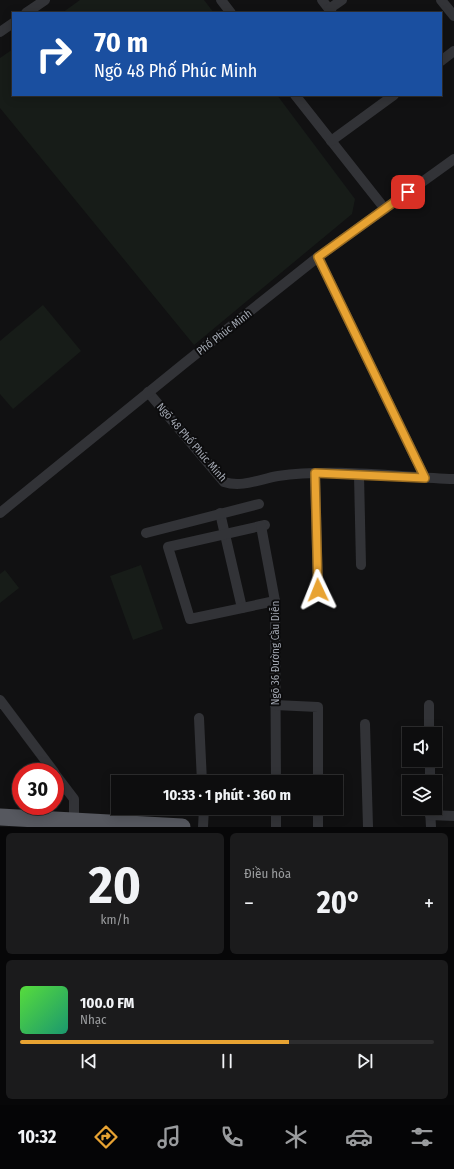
<!DOCTYPE html>
<html lang="vi">
<head>
<meta charset="utf-8">
<style>
	body { margin:0; font-family:"Fira Sans Condensed",sans-serif; background:#1b1b1c; color:#f1f3f6; height:100vh; display:flex; flex-direction:column; font-size:15px; white-space:nowrap }
	* { box-sizing:border-box; margin:0 }
	p { font-size:13px; color:#9a9c9e }
	.icon { flex:none; width:22px; height:22px; fill:none; stroke:currentColor; stroke-width:2; stroke-linecap:round; stroke-linejoin:round }
	.map { position:relative; height:827px; overflow:hidden }
	.panel { display:flex; flex-direction:column; gap:6px; padding:6px; background:#070708; flex:1 }
	.panel>* { flex:none }
	.banner { position:absolute; left:12px; top:12px; width:430px; height:84px; border-radius:0px; box-shadow:0 2px 10px #0003,0 0 0 1px #2d2d2e; background:#1a4fa0; color:#fff; overflow:hidden }
	.fabs { position:absolute; left:402px; top:727px; display:grid; gap:8px }
	.fabs a { display:grid; place-items:center; width:40px; height:40px; border-radius:0px; background:#0d0d0e; box-shadow:0 2px 10px #0003,0 0 0 1px #2d2d2e; font-size:20px }
	.speed { position:absolute; left:12px; top:763px; display:flex; gap:8px; font-size:20px; font-weight:700; text-align:center }
	.speed>* { display:grid; place-content:center; width:52px; height:52px; border-radius:50%; background:#0d0d0e; box-shadow:0 2px 10px #0003,0 0 0 1px #2d2d2e; line-height:1 }
	.speed .limit { border:6px solid #d22; background:#fff; color:#111 }
	.pin { position:absolute; display:grid; place-items:center; width:34px; height:34px; color:#fff; margin:-17px; border-radius:8px; box-shadow:0 2px 6px #0006 }
	.me { position:absolute; width:44px; margin:-22px; rotate:358deg; stroke-linejoin:round; filter:drop-shadow(0 0 3px #0008) }
	.turn { display:flex; align-items:center; gap:14px; height:84px; padding:0 16px; font-size:18px }
	.turn .icon { width:52px; height:52px; stroke-width:2.5 }
	.turn b { display:block; font-size:28px; line-height:34px }
	.big { font-size:30px; font-weight:700; line-height:1.1 }
	.panel .widget { flex:1; display:flex; flex-direction:column; justify-content:center; gap:6px; min-width:0; padding:0 14px; border-radius:6px; background:#1b1b1c }
	.panel .dial { align-items:center; gap:0 }
	.dial b { font-size:52px; line-height:1 }
	.song { display:flex; align-items:center; gap:12px }
	.cover { width:48px; height:48px; border-radius:6px; background:linear-gradient(135deg,hsl(110 70% 55%),hsl(160 70% 35%)) }
	.played { height:4px; border-radius:2px; background:linear-gradient(90deg,#e8a332 65%,#2d2d2e 65%) }
	.keys { display:flex; justify-content:space-around; direction:ltr }
	.heat { display:flex; justify-content:space-between; align-items:center; font-size:22px; direction:ltr }
	.panel .tiles { flex:1; display:grid; gap:6px; grid-template-columns:1fr 1fr }
	.widget:last-child { grid-column:span 2 }
	.trip { position:absolute; left:111px; top:775px; width:232px; height:40px; border-radius:0px; background:#0d0d0e; box-shadow:0 2px 10px #0003,0 0 0 1px #2d2d2e; font-weight:700; line-height:40px; text-align:center }
	.menu { display:flex; height:64px; justify-content:space-around; align-items:center; background:#050506; color:#9a9c9e }
	.menu .icon { width:28px; height:28px }
	.menu .current { color:#e8a332 }
	.menu b { font-size:18px; color:#f1f3f6 }
	.map>svg:first-child { display:block }
	.green { fill:#171c18 }
	.lines { fill:none; stroke-linecap:round; stroke-linejoin:round }
	.minor { stroke:#323337; stroke-width:10 }
	.trunk { stroke:#56585f; stroke-width:17 }
	.route-casing { stroke:#976a20; stroke-width:10 }
	.route { stroke:#e8a332; stroke-width:7 }
	.labels { text-anchor:middle; stroke-width:4; stroke-linejoin:round; paint-order:stroke }
	.street-label { font-size:11px; fill:#a3a8b2; stroke:#0c0c0d }
</style>
</head>
<body>
<div class="map">
<svg width="454" height="827" viewBox="0 0 454 827">
	<rect width="100%" height="100%" fill="#111112"/>
	<g class="green">
		<polygon points="80,0 204,0 214,13 62,13"/>
		<polygon points="13,49 13,95 277,95 355,199 352,214 194,345 0,108 0,58"/>
		<polygon points="43,305 81,351 13,409 0,394 0,341"/>
		<polygon points="141,565 163,629 133,640 110,576"/>
		<polygon points="5,570 19,588 0,603 0,574"/>
	</g>
	<g class="lines">
		<g class="minor">
			<polyline points="221,0 231,13"/>
			<polyline points="322,0 332,13"/>
			<polyline points="441,0 454,16"/>
			<polyline points="329,9 342,0"/>
			<polyline points="26,13 45,0"/>
			<polyline points="0,32 13,23"/>
			<polyline points="441,61 454,51"/>
			<polyline points="295,95 385,209"/>
			<polyline points="331,141 394,95"/>
			<polyline points="318,257 425,478"/>
			<path d="M148 392 224 482C242 488 260 479 278 476 333 468 398 477 454 479"/>
			<polyline points="315,473 318,590"/>
			<polyline points="359,475 361,565"/>
			<polyline points="0,513 186,362 318,257 454,159"/>
			<polyline points="220,513 242,608"/>
			<polyline points="265,525 168,547 190,619 275,601"/>
			<polyline points="261,526 275,601 276,782"/>
			<polyline points="146,533 259,504"/>
			<polyline points="0,700 54,772"/>
			<polyline points="275,705 318,707 318,782"/>
			<polyline points="429,705 429,734"/>
			<polyline points="199,718 202,782"/>
			<polyline points="365,724 368,827"/>
			<polyline points="430,760 430,782"/>
			<polyline points="55,774 74,799 74,820"/>
			<polyline points="276,808 276,827"/>
			<polyline points="318,808 318,827"/>
			<polyline points="430,809 431,827"/>
			<polyline points="430,815 454,816"/>
			<polyline points="203,827 204,808"/>
		</g>
		<polyline class="trunk" points="0,817 182,827"/>
	</g>
	<g class="lines">
		<defs>
			<polyline id="route" points="318,590 315,473 425,478 318,257 408,192"/>
		</defs>
		<use href="#route" class="route-casing"/>
		<use href="#route" class="route"/>
	</g>
	<g class="labels">
		<g class="street-label">
			<text transform="translate(224 332) rotate(-38)" y="4">Phố Phúc Minh</text>
			<text transform="translate(192 442) rotate(49)" y="4">Ngõ 48 Phố Phúc Minh</text>
			<text transform="translate(275 653) rotate(-90)" y="4">Ngõ 36 Đường Cầu Diễn</text>
		</g>
	</g>
</svg>
<div class="fabs">
<a><svg class="icon" aria-label="sound" viewBox="0 0 24 24"><path d="M4 9h4l5-4v14l-5-4H4zM17 9q2 3 0 6"/></svg></a>
<a><svg class="icon" aria-label="layers" viewBox="0 0 24 24"><path d="M12 4l9 5-9 5-9-5zM3 14l9 5 9-5"/></svg></a>
</div>
<div class="speed"><div class="limit">30</div></div>
<div class="pin" style="left:408px;top:192px;background:#d93025"><svg class="icon" aria-label="arrive" viewBox="0 0 24 24"><path d="M6 21V4h12l-3 4 3 4H6"/></svg></div>
<svg class="me" style="left:318px;top:590px" viewBox="-20 -20 40 40"><path d="M0-17L14 15 0 8-14 15z" fill="#e8a332" stroke="#fff" stroke-width="4"/></svg>
<div class="trip">10:33 · 1 phút · 360 m</div>
<div class="banner">
<div class="turn"><svg class="icon" aria-label="right" viewBox="0 0 24 24"><path d="M7 20v-9h11M14 6l5 5-5 5"/></svg><div><b>70 m</b>Ngõ 48 Phố Phúc Minh</div></div>
</div>
</div>
<section class="panel">
<div class="tiles">
<div class="widget dial"><b>20</b><p>km/h</p></div>
<div class="widget"><p>Điều hòa</p>
<div class="heat"><a>−</a><b class="big">20°</b><a>+</a></div>
</div>
<div class="widget">
<div class="song"><i class="cover"></i><div><b>100.0 FM</b><p>Nhạc</p></div></div>
<div class="played"></div>
<div class="keys"><svg class="icon" aria-label="previous" viewBox="0 0 24 24"><path d="M18 5L8 12l10 7zM5 5v14"/></svg><svg class="icon" aria-label="pause" viewBox="0 0 24 24"><path d="M8 5v14M16 5v14"/></svg><svg class="icon" aria-label="next" viewBox="0 0 24 24"><path d="M6 5l10 7-10 7zM19 5v14"/></svg></div>
</div>
</div>
</section>
<nav class="menu">
<b>10:32</b>
<svg class="icon current" aria-label="directions" viewBox="0 0 24 24"><path d="M12 3l9 9-9 9-9-9zM9 14v-3h6M13 9l2 2-2 2"/></svg>
<svg class="icon" aria-label="music" viewBox="0 0 24 24"><path d="M9 18V5l10-2v13"/><circle cx="6" cy="18" r="3"/><circle cx="16" cy="16" r="3"/></svg>
<svg class="icon" aria-label="phone" viewBox="0 0 24 24"><path d="M5 4h4l2 5-3 2q2 4 5 5l2-3 5 2v4C11 20 4 13 5 4z"/></svg>
<svg class="icon" aria-label="climate" viewBox="0 0 24 24"><path d="M12 3v18M4 7l16 10M4 17L20 7"/></svg>
<svg class="icon" aria-label="car" viewBox="0 0 24 24"><path d="M5 17H2v-5l4-1 3-4h7l3 4 3 1v5h-3M9 17h6M6 11h13"/><circle cx="7" cy="17" r="2"/><circle cx="17" cy="17" r="2"/></svg>
<svg class="icon" aria-label="filters" viewBox="0 0 24 24"><path d="M4 7h16M4 17h16"/><circle cx="9" cy="7" r="2"/><circle cx="15" cy="17" r="2"/></svg>
</nav>
</body>
</html>
